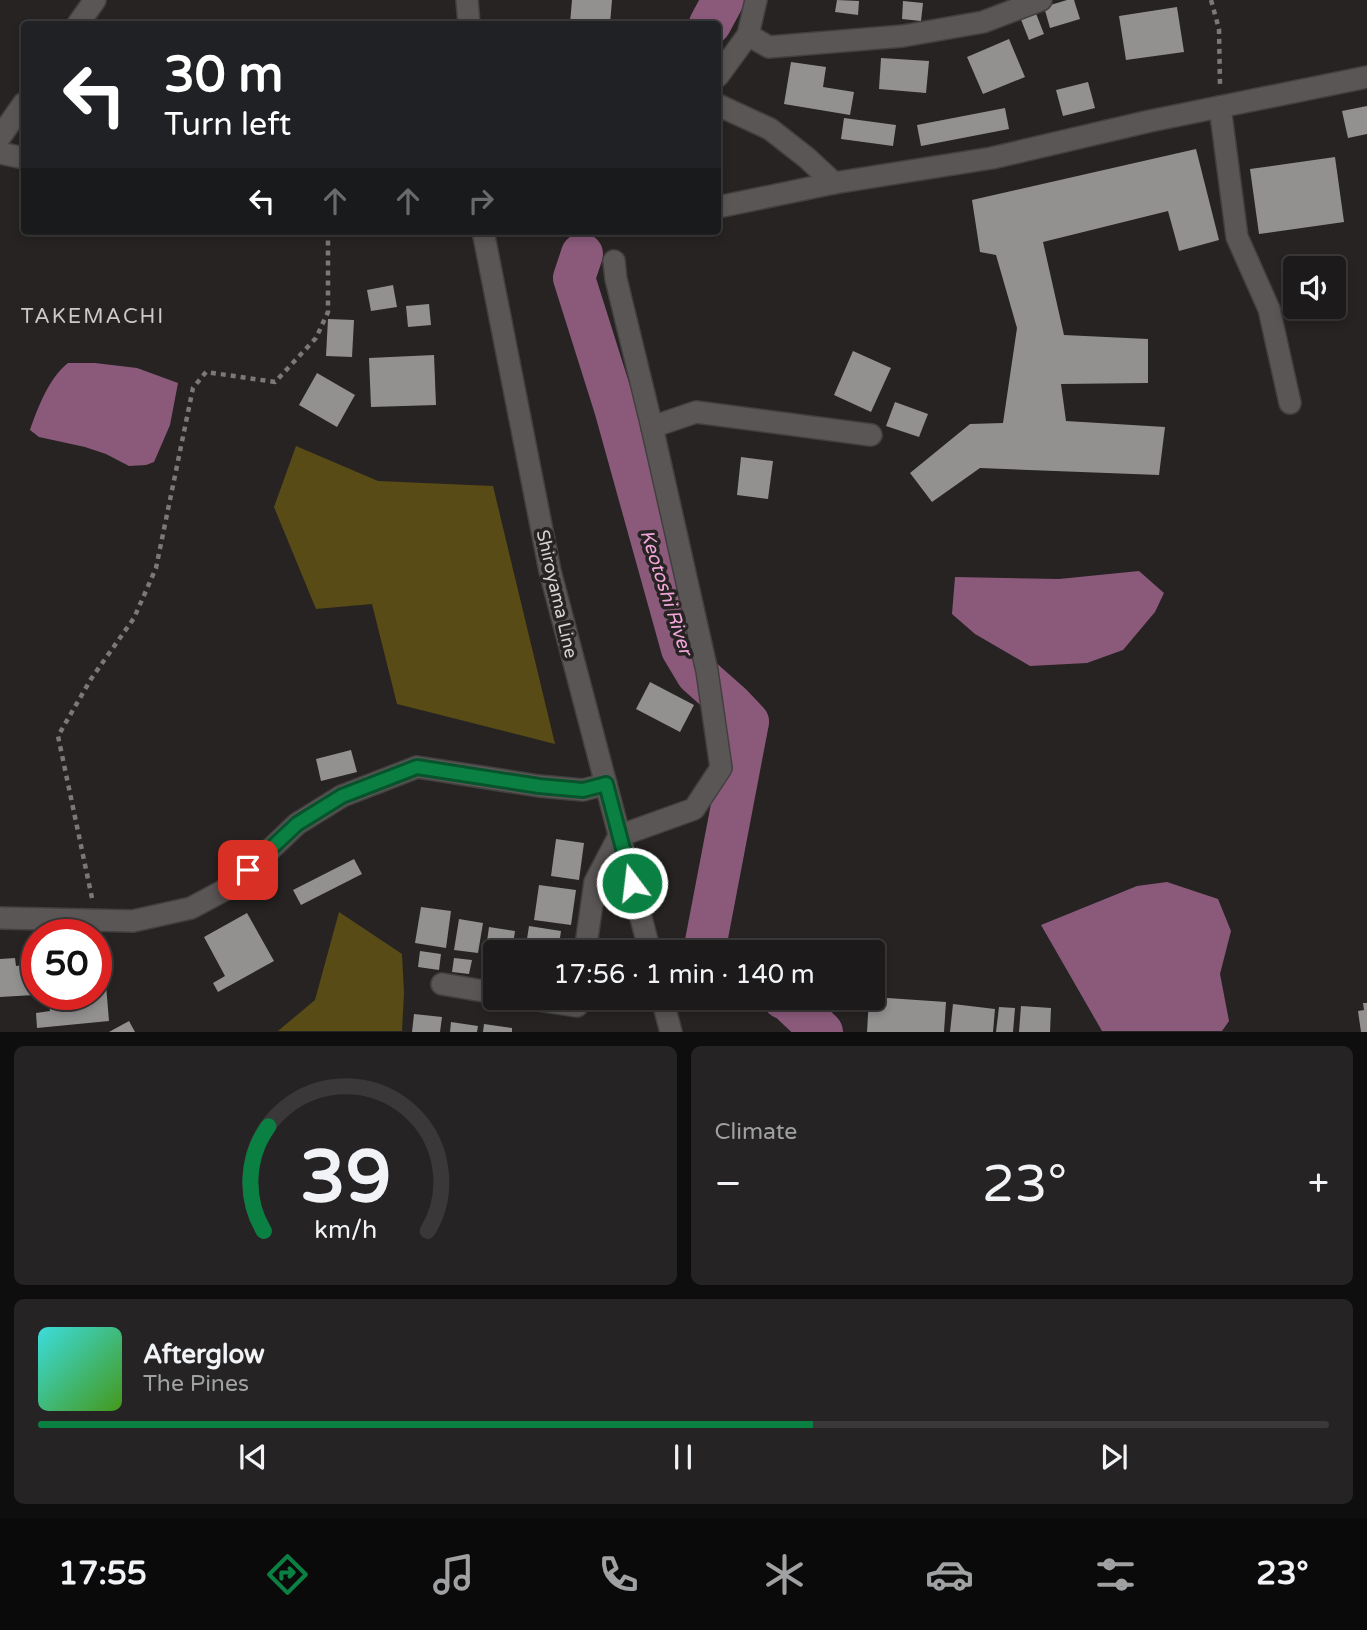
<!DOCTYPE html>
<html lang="en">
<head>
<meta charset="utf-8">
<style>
	body { margin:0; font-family:"Varela Round",sans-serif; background:#252323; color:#f1f3f6; height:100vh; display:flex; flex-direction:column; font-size:26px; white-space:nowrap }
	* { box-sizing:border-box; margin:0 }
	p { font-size:23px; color:#a0a1a2 }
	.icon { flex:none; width:38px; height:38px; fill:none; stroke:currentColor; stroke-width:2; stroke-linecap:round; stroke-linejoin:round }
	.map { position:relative; height:1032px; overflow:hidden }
	.panel { display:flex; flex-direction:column; gap:14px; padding:14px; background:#0f0e0e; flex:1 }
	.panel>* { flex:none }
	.banner { position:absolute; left:21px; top:21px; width:700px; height:214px; border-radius:7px; box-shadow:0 4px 10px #0003,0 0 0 2px #3a3839; background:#202124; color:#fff; overflow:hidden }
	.buttons { position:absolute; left:1283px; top:256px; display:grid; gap:14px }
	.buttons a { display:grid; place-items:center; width:63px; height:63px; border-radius:7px; background:#1c1a1a; box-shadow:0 4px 10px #0003,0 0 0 2px #3a3839; font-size:35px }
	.speed { position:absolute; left:21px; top:919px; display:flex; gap:14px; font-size:35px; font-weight:700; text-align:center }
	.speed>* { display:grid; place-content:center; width:91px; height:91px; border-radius:50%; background:#1c1a1a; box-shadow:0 4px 10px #0003,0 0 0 2px #3a3839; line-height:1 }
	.speed .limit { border:10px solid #d22; background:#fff; color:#111 }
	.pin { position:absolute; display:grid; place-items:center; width:60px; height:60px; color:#fff; margin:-30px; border-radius:14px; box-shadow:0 4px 10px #0006 }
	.me { position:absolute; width:77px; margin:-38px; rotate:345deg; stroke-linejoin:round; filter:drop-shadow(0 0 5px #0008) }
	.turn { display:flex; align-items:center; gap:24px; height:147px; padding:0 28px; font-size:32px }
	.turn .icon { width:91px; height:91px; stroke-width:2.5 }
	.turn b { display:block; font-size:49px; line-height:60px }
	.lanes { display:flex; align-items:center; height:66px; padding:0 28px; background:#0003; justify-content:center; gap:35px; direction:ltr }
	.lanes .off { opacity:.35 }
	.big { font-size:52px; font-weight:600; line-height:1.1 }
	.panel .card { flex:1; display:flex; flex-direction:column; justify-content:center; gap:10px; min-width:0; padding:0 24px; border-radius:10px; background:#252323 }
	.panel .dial { align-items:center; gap:0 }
	.dial svg { height:182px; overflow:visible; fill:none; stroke:#3a3839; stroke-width:7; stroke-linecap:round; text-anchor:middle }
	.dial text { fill:#f1f3f6; stroke:none }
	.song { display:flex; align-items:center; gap:21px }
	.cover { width:84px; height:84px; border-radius:10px; background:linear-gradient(135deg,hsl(180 70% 55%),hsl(100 70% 35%)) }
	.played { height:7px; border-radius:4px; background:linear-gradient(90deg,#0b8043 60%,#3a3839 60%) }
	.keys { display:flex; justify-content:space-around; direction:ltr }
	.heat { display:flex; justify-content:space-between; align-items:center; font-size:38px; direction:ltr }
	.panel .tiles { flex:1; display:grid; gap:14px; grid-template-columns:1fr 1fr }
	.card:last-child { grid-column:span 2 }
	.trip { position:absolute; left:483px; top:940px; width:402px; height:70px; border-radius:7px; background:#1c1a1a; box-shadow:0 4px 10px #0003,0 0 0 2px #3a3839; font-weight:600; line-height:70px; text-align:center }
	.menu { display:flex; height:112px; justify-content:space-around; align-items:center; background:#0b0a0a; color:#a0a1a2 }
	.menu .icon { width:49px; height:49px }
	.menu .selected { color:#0b8043 }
	.menu b { font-size:32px; color:#f1f3f6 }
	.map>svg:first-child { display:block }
	.green { fill:#584b16 }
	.water { fill:#8b5a7b }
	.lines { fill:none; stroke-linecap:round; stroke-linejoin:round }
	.river { stroke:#8b5a7b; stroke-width:42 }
	.building { fill:#939090 }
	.minor-casing { stroke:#42403f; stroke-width:24 }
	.tertiary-casing { stroke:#42403f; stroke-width:24 }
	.secondary-casing { stroke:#42403f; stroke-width:24 }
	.path { stroke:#7b7877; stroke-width:4.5; stroke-dasharray:5 5; stroke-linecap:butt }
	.minor { stroke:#5a5655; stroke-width:21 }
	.tertiary { stroke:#5a5655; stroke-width:21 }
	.secondary { stroke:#5a5655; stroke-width:21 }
	.route-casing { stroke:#07532c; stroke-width:18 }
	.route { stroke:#0b8043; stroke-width:12 }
	.labels { text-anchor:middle; stroke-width:7; stroke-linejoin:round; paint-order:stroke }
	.street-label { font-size:18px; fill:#d5d3d2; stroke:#262322 }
	.water-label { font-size:19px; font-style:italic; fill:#f1a6d9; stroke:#262322 }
	.quarter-label { font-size:21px; letter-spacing:2px; fill:#cdc9c8; stroke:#262322 }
</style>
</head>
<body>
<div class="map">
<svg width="1367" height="1032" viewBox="0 0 1367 1032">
	<rect width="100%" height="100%" fill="#262322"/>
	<g class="green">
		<polygon points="296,446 378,481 493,486 555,744 397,704 372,604 316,609 274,507"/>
		<polygon points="339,912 402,954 404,993 402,1031 278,1031 315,1000"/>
	</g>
	<g class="water">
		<path d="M68 363H95L137 368 178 383 170 425 154 462 146 465 129 466 106 454 85 447 39 437 30 430C38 407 49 378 68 363Z"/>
		<polygon points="1139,571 1164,593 1155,612 1123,650 1087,663 1030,666 975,634 952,614 955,577 1059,579"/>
		<polygon points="1167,882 1218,899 1231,931 1220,974 1229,1021 1222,1031 1102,1031 1041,925 1137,886"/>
	</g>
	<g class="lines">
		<g class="river">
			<polyline points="710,24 723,0"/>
			<polyline points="582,254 574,278 615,408 682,649 697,674 731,704 748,722 705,947 712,952"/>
			<polyline points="783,998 788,1000 822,1032"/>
		</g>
	</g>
	<g class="building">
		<polygon points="572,0 612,0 610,24 570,24"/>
		<polygon points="837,0 859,1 858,15 835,12"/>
		<polygon points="1067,0 1074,0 1080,19 1050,28 1044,7"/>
		<polygon points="903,1 923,3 921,21 902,19"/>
		<polygon points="1177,7 1184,52 1126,60 1119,16"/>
		<polygon points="1035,11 1044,34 1029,40 1020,17"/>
		<polygon points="1009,39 1025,77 983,94 967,57"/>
		<polygon points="881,58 929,61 926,93 879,89"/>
		<polygon points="791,62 826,67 823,87 854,92 850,115 784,104"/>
		<polygon points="1088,82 1095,108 1063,116 1056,90"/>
		<polygon points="1367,106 1367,134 1348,138 1342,111"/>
		<polygon points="1005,108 1009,129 921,146 917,125"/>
		<polygon points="844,118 896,125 893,146 841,139"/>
		<polygon points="1196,149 1219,240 1179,251 1168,211 1043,242 1064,335 1148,339 1148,383 1061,384 1066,421 1165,427 1159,475 980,468 932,502 910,473 970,424 1003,423 1017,328 996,255 980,252 972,200"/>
		<polygon points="1335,157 1344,222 1259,234 1250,169"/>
		<polygon points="393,285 397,307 371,311 367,290"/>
		<polygon points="429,304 431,325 408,327 406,306"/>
		<polygon points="328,319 354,320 352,357 326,356"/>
		<polygon points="853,351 891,368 871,412 834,395"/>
		<polygon points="434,355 436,405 371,407 369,358"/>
		<polygon points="317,373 355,395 337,427 299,405"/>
		<polygon points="895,402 928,414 919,437 886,426"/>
		<polygon points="741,457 773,461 768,499 737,495"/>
		<polygon points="650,682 694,705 680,732 636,709"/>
		<polygon points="351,750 357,772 321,781 316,759"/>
		<polygon points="556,839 584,843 579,880 551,876"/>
		<polygon points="354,859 362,874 301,905 293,890"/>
		<polygon points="539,885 576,890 571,925 534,920"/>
		<polygon points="421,907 451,911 446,948 415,943"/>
		<polygon points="247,913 274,961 218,992 213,983 225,976 204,937"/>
		<polygon points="459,919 483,923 478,953 454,950"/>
		<polygon points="529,926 561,931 558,952 525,952"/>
		<polygon points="489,927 515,931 512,952 495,952 495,958 485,956"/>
		<polygon points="420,951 441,954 439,970 418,967"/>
		<polygon points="15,958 16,966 23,965 24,975 32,974 34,995 0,997 0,959"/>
		<polygon points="454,958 472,960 469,974 452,972"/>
		<polygon points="484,963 495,964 495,984 481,981"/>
		<polygon points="105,973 109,1021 37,1028 36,1013 50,1011 49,1003 77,1000 76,994 96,994 96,974"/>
		<polygon points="873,997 946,1002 944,1032 867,1032 869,998"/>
		<polygon points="1363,1003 1367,1003 1367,1032 1361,1032 1358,1011 1364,1010"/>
		<polygon points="953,1004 995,1009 993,1032 950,1032"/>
		<polygon points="1021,1006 1051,1008 1050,1032 1019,1032"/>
		<polygon points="999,1007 1015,1008 1013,1032 996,1032"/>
		<polygon points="414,1014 442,1017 440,1032 412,1032"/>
		<polygon points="129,1021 135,1032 109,1032"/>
		<polygon points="451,1022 478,1026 477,1032 450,1032"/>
		<polygon points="484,1024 512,1028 512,1032 483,1032"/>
	</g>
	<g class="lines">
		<defs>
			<g id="minor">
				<polyline points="78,24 95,0"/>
				<polyline points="748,35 756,0"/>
				<polyline points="718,76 748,35 769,47 903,36 983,22 1041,0"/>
				<polyline points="718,105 770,129 807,158 834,183"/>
				<polyline points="1220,107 1237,237 1269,309 1290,403"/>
				<polyline points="0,137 24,103"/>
				<polyline points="652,427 696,412 871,435"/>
				<polyline points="0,918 133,921 191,908 232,886 297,824 342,796 417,767 539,786 583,790 606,784"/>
				<polyline points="585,952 595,882 619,836 694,809 721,768 707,671 652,427 616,279 614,261"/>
				<polyline points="442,984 495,993"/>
				<polyline points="524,998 577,1006 579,998"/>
			</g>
			<g id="tertiary">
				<polyline points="0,153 24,158"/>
				<polyline points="718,207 834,183 992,158 1150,121 1367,77"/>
			</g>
			<g id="secondary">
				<polyline points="467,0 469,24"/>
				<polyline points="483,231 550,571 650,952"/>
				<polyline points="662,998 671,1032"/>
			</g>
		</defs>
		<use href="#minor" class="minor-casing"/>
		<use href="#tertiary" class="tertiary-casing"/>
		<use href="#secondary" class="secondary-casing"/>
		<g class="path">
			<polyline points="1211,0 1219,29 1220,85"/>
			<polyline points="92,898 58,736 91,679 134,618 156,568 193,388 206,372 275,382 316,338 328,312 328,231"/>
		</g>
		<use href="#minor" class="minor"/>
		<use href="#tertiary" class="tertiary"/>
		<use href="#secondary" class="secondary"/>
	</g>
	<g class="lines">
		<defs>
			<polyline id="route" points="248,870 297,824 342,796 417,767 539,786 583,790 606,784 632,883"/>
		</defs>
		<use href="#route" class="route-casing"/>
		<use href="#route" class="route"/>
	</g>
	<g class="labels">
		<g class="street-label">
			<text transform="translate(557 594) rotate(77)" y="6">Shiroyama Line</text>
		</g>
		<g class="water-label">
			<text transform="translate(667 592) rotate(72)" y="7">Keotoshi River</text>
		</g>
		<g class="quarter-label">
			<text x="93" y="323">TAKEMACHI</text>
		</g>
	</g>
</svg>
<div class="buttons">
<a><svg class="icon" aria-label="sound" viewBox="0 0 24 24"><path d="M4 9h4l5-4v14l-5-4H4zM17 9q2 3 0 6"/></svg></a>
</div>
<div class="speed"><div class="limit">50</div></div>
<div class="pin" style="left:248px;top:870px;background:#d93025"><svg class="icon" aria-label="arrive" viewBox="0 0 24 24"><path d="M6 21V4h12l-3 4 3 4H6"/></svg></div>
<svg class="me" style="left:632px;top:883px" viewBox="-20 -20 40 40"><circle r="17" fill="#0b8043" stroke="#fff" stroke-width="3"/><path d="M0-11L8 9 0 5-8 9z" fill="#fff"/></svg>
<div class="trip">17:56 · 1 min · 140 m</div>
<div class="banner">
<div class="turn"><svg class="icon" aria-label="left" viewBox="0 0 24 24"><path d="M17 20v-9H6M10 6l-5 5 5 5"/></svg><div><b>30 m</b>Turn left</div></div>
<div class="lanes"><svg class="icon" aria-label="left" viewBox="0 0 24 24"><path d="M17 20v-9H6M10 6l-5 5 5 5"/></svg><svg class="icon off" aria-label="ahead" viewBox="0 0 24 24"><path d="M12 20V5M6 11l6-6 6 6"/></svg><svg class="icon off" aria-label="ahead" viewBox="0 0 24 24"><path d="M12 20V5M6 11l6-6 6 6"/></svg><svg class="icon off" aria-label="right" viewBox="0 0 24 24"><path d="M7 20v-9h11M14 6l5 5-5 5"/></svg></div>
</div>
</div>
<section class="panel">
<div class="tiles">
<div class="card dial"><svg viewBox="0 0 100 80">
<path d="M14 69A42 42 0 1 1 86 69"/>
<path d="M14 69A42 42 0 0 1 16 23" stroke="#0b8043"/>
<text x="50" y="56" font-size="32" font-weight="700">39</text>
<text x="50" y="72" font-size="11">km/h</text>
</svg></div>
<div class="card"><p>Climate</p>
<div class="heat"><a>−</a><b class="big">23°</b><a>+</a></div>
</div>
<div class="card">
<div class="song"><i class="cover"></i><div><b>Afterglow</b><p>The Pines</p></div></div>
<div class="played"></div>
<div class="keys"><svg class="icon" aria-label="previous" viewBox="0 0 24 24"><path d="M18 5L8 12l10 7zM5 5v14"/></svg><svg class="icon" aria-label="pause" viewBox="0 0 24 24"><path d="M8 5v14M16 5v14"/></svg><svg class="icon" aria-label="next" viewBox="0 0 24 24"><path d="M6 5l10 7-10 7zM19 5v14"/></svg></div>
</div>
</div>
</section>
<nav class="menu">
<b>17:55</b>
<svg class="icon selected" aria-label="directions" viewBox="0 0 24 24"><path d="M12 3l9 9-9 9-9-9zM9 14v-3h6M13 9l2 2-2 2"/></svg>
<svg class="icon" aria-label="music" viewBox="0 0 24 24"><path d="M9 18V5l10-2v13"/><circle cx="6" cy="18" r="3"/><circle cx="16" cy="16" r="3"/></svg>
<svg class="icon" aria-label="phone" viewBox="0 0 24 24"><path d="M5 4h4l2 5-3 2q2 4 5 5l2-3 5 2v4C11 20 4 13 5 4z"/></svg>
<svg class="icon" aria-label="climate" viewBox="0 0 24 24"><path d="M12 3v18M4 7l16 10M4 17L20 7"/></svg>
<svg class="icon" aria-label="car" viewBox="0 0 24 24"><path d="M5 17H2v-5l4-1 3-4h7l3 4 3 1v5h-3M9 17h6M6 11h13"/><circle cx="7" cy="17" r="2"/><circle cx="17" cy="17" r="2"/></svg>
<svg class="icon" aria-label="filters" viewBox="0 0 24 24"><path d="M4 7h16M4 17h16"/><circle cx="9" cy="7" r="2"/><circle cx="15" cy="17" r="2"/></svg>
<b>23°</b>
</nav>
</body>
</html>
